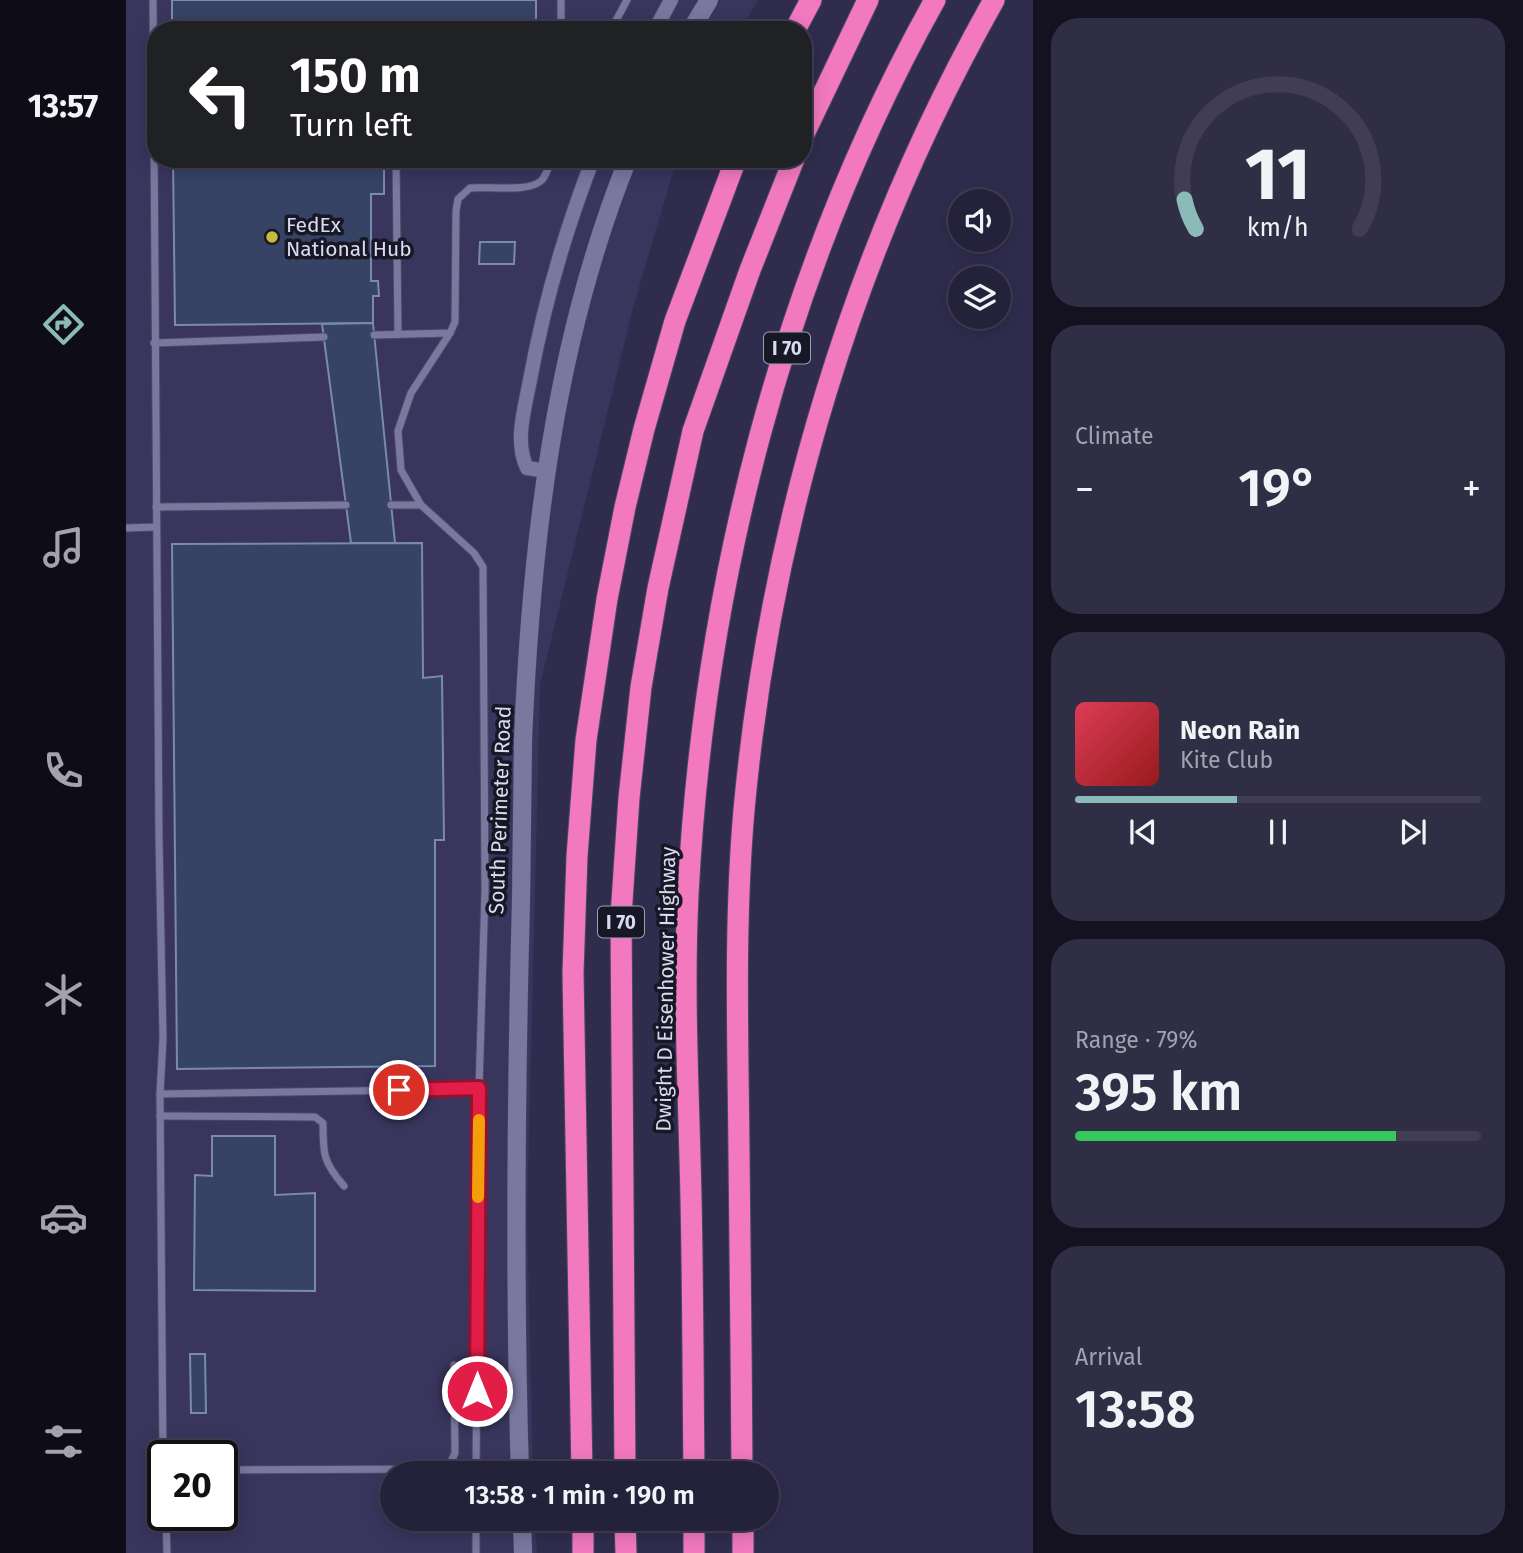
<!DOCTYPE html>
<html lang="en">
<head>
<meta charset="utf-8">
<style>
	body { margin:0; font-family:"Fira Sans",sans-serif; background:#302e45; color:#f1f3f6; height:100vh; display:flex; flex-direction:column; font-size:26px; white-space:nowrap }
	* { box-sizing:border-box; margin:0 }
	p { font-size:23px; color:#a3a3af }
	.icon { flex:none; width:38px; height:38px; fill:none; stroke:currentColor; stroke-width:2; stroke-linecap:round; stroke-linejoin:round }
	.map { position:relative; flex:1; overflow:hidden }
	.side { display:flex; flex-direction:column; gap:18px; padding:18px; background:#141220; width:490px }
	.side>* { flex:none }
	.top-card { position:absolute; left:21px; top:21px; width:665px; height:147px; border-radius:28px; box-shadow:0 4px 18px #0003,0 0 0 2px #413e54; background:#202124; color:#fff; overflow:hidden }
	.fabs { position:absolute; left:822px; top:189px; display:grid; gap:14px }
	.fabs a { display:grid; place-items:center; width:63px; height:63px; border-radius:50%; background:#24213a; box-shadow:0 4px 18px #0003,0 0 0 2px #413e54; font-size:35px }
	.speed { position:absolute; left:21px; top:1440px; display:flex; gap:14px; font-size:35px; font-weight:700; text-align:center }
	.speed>* { display:grid; place-content:center; width:91px; height:91px; border-radius:50%; background:#24213a; box-shadow:0 4px 18px #0003,0 0 0 2px #413e54; line-height:1 }
	.speed .limit { border:4px solid #111; border-radius:10px; background:#fff; color:#111 }
	.pin { position:absolute; display:grid; place-items:center; width:60px; height:60px; color:#fff; margin:-30px; border:4px solid #fff; border-radius:50%; box-shadow:0 2px 7px #0007 }
	.me { position:absolute; width:77px; margin:-38px; rotate:0deg; stroke-linejoin:round; filter:drop-shadow(0 0 5px #0008) }
	.turn { display:flex; align-items:center; gap:24px; height:147px; padding:0 28px; font-size:32px }
	.turn .icon { width:91px; height:91px; stroke-width:2.5 }
	.turn b { display:block; font-size:49px; line-height:60px }
	.big { font-size:52px; font-weight:600; line-height:1.1 }
	.side .tile { flex:1; display:flex; flex-direction:column; justify-content:center; gap:10px; min-width:0; padding:0 24px; border-radius:28px; background:#302e45 }
	.side .dial { align-items:center; gap:0 }
	.dial svg { height:182px; overflow:visible; fill:none; stroke:#413e54; stroke-width:7; stroke-linecap:round; text-anchor:middle }
	.dial text { fill:#f1f3f6; stroke:none }
	.song { display:flex; align-items:center; gap:21px }
	.cover { width:84px; height:84px; border-radius:10px; background:linear-gradient(135deg,hsl(350 70% 55%),hsl(0 70% 35%)) }
	.played { height:7px; border-radius:4px; background:linear-gradient(90deg,#8bbbb9 40%,#413e54 40%) }
	.keys { display:flex; justify-content:space-around; direction:ltr }
	.heat { display:flex; justify-content:space-between; align-items:center; font-size:38px; direction:ltr }
	.charge { height:10px; border-radius:5px; background:linear-gradient(90deg,#34c759 79%,#413e54 0) }
	.trip { position:absolute; left:254px; top:1461px; width:399px; height:70px; border-radius:35px; background:#24213a; box-shadow:0 4px 18px #0003,0 0 0 2px #413e54; font-weight:600; line-height:70px; text-align:center }
	main { display:flex; flex:1; min-height:0 }
	.tabs { display:flex; flex-direction:column; width:126px; justify-content:space-around; align-items:center; background:#0e0d17; color:#a3a3af }
	.tabs .icon { width:49px; height:49px }
	.tabs .on { color:#8bbbb9 }
	.tabs b { font-size:32px; color:#f1f3f6 }
	.map>svg:first-child { display:block }
	.built { fill:#39355d; fill-rule:evenodd }
	.building { fill:#364364; stroke:#7a8aaf; stroke-width:2 }
	.lines { fill:none; stroke-linecap:round; stroke-linejoin:round }
	.lane-casing { stroke:#4b4864; stroke-width:9 }
	.street-casing { stroke:#4b4864; stroke-width:16 }
	.secondary-casing { stroke:#4b4864; stroke-width:19 }
	.highway-casing { stroke:#4b4864; stroke-width:23 }
	.lane { stroke:#7a789f; stroke-width:7 }
	.street { stroke:#7a789f; stroke-width:14 }
	.secondary { stroke:#7a789f; stroke-width:18 }
	.highway { stroke:#f279be; stroke-width:21 }
	.route-casing { stroke:#92132f; stroke-width:18 }
	.route { stroke:#e11d48; stroke-width:12 }
	.slow { stroke:#f59e0b; stroke-width:12 }
	.poi-dot { fill:#c2bd3f; stroke:#181726; stroke-width:2.5 }
	.labels { text-anchor:middle; stroke-width:7; stroke-linejoin:round; paint-order:stroke }
	.shield { fill:#181726; stroke:#a0a0b3; stroke-width:2 }
	.shield-label { font-size:19px; font-weight:bold; fill:#dbdbf0 }
	.poi-label { font-size:21px; fill:#dbdbf0; stroke:#181726; text-anchor:start }
	.street-label { font-size:21px; fill:#dbdbf0; stroke:#181726 }
</style>
</head>
<body>
<main>
<nav class="tabs">
<b>13:57</b>
<svg class="icon on" aria-label="directions" viewBox="0 0 24 24"><path d="M12 3l9 9-9 9-9-9zM9 14v-3h6M13 9l2 2-2 2"/></svg>
<svg class="icon" aria-label="music" viewBox="0 0 24 24"><path d="M9 18V5l10-2v13"/><circle cx="6" cy="18" r="3"/><circle cx="16" cy="16" r="3"/></svg>
<svg class="icon" aria-label="phone" viewBox="0 0 24 24"><path d="M5 4h4l2 5-3 2q2 4 5 5l2-3 5 2v4C11 20 4 13 5 4z"/></svg>
<svg class="icon" aria-label="climate" viewBox="0 0 24 24"><path d="M12 3v18M4 7l16 10M4 17L20 7"/></svg>
<svg class="icon" aria-label="car" viewBox="0 0 24 24"><path d="M5 17H2v-5l4-1 3-4h7l3 4 3 1v5h-3M9 17h6M6 11h13"/><circle cx="7" cy="17" r="2"/><circle cx="17" cy="17" r="2"/></svg>
<svg class="icon" aria-label="filters" viewBox="0 0 24 24"><path d="M4 7h16M4 17h16"/><circle cx="9" cy="7" r="2"/><circle cx="15" cy="17" r="2"/></svg>
</nav>
<div class="map">
<svg width="907" height="1553" viewBox="0 0 907 1553">
	<rect width="100%" height="100%" fill="#302c4e"/>
	<path class="built" d="M0 0H632L615 30H30V159H551L508 304 414 685 401 1215 407 1473 266 1474V1519H409L411 1553H0ZM37 1456H96V1516H37Z"/>
	<g class="building">
		<rect x="46" y="0" width="364" height="30"/>
		<polygon points="47,159 258,160 258,194 245,194 245,281 252,281 253,296 247,296 247,323 49,325"/>
		<polygon points="354,242 389,242 388,264 353,264"/>
		<polygon points="247,323 269,543 225,543 196,324"/>
		<polygon points="296,543 297,678 316,676 318,840 309,840 309,1066 51,1069 46,544"/>
		<polygon points="86,1136 149,1136 149,1195 189,1193 189,1291 68,1290 69,1175 86,1176"/>
		<polygon points="64,1354 79,1354 80,1413 65,1413"/>
	</g>
	<g class="lines">
		<defs>
			<g id="lane">
				<polyline points="27,0 33,839 37,1038 34,1094 37,1456"/>
				<polyline points="435,0 435,30"/>
				<polyline points="485,30 501,0"/>
				<polyline points="270,159 272,334"/>
				<polyline points="324,333 285,393 272,431 275,470 295,505 348,553 357,567 359,890 353,1089 350,1474"/>
				<path d="M248 335 324 333 329 322 330 211 332 199 344 188C362 186 404 193 416 180 421 174 423 166 425 159"/>
				<polyline points="28,343 198,337"/>
				<polyline points="265,505 295,505"/>
				<polyline points="30,507 220,505"/>
				<polyline points="0,528 30,527"/>
				<polyline points="34,1094 353,1089"/>
				<path d="M34 1116 189 1117 197 1123C197 1154 197 1162 218 1186"/>
				<polyline points="96,1470 314,1469 324,1464 329,1453 328,1365"/>
				<polyline points="40,1516 41,1553"/>
				<polyline points="350,1553 350,1519"/>
			</g>
			<g id="street">
				<polyline points="529,30 545,0"/>
				<path d="M421 471 401 468C388 441 399 408 404 380 418 304 439 231 467 159"/>
			</g>
			<g id="secondary">
				<polyline points="565,30 583,0"/>
				<path d="M394 1474C388 1282 390 1091 395 900 396 847 396 794 397 740 405 544 428 343 502 159"/>
				<polyline points="396,1519 397,1553"/>
			</g>
			<g id="highway">
				<polyline points="669,30 685,0"/>
				<polyline points="677,136 742,0"/>
				<polyline points="456,1474 447,973 451,856 460,740 481,599 499,507 518,429 549,321 610,159"/>
				<polyline points="499,1474 495,916 503,798 515,687 532,588 567,431 624,270 668,159"/>
				<path d="M568 1474C567 1382 567 1291 565 1199 563 1098 557 996 562 895 578 585 657 272 809 0"/>
				<path d="M616 1474C615 1367 615 1260 613 1153 612 1039 608 924 618 810 644 527 728 248 868 0"/>
				<polyline points="457,1519 457,1553"/>
				<polyline points="499,1519 500,1553"/>
				<polyline points="617,1519 617,1553"/>
				<polyline points="568,1553 568,1519"/>
			</g>
		</defs>
		<use href="#lane" class="lane-casing"/>
		<use href="#street" class="street-casing"/>
		<use href="#secondary" class="secondary-casing"/>
		<use href="#highway" class="highway-casing"/>
		<use href="#lane" class="lane"/>
		<use href="#street" class="street"/>
		<use href="#secondary" class="secondary"/>
		<use href="#highway" class="highway"/>
	</g>
	<g class="lines">
		<defs>
			<polyline id="route" points="273,1090 353,1088 351,1391"/>
		</defs>
		<use href="#route" class="route-casing"/>
		<use href="#route" class="route"/>
		<polyline class="slow" points="352,1197 353,1120"/>
	</g>
	<circle class="poi-dot" cx="146" cy="237" r="7"/>
	<g class="labels">
		<g class="shield">
			<rect x="638" y="332.5" width="46" height="31" rx="5"/>
			<rect x="472" y="906.5" width="46" height="31" rx="5"/>
		</g>
		<g class="shield-label">
			<text x="661" y="355">I 70</text>
			<text x="495" y="929">I 70</text>
		</g>
		<g class="poi-label">
			<text x="160" y="232">FedEx<tspan x="160" dy="24">National Hub</tspan></text>
		</g>
		<g class="street-label">
			<text transform="translate(374 810) rotate(-88)" y="7">South Perimeter Road</text>
			<text transform="translate(540 989) rotate(-89)" y="7">Dwight D Eisenhower Highway</text>
		</g>
	</g>
</svg>
<div class="fabs">
<a><svg class="icon" aria-label="sound" viewBox="0 0 24 24"><path d="M4 9h4l5-4v14l-5-4H4zM17 9q2 3 0 6"/></svg></a>
<a><svg class="icon" aria-label="layers" viewBox="0 0 24 24"><path d="M12 4l9 5-9 5-9-5zM3 14l9 5 9-5"/></svg></a>
</div>
<div class="speed"><div class="limit">20</div></div>
<div class="pin" style="left:273px;top:1090px;background:#d93025"><svg class="icon" aria-label="arrive" viewBox="0 0 24 24"><path d="M6 21V4h12l-3 4 3 4H6"/></svg></div>
<svg class="me" style="left:351px;top:1391px" viewBox="-20 -20 40 40"><circle r="17" fill="#e11d48" stroke="#fff" stroke-width="3"/><path d="M0-11L8 9 0 5-8 9z" fill="#fff"/></svg>
<div class="trip">13:58 · 1 min · 190 m</div>
<div class="top-card">
<div class="turn"><svg class="icon" aria-label="left" viewBox="0 0 24 24"><path d="M17 20v-9H6M10 6l-5 5 5 5"/></svg><div><b>150 m</b>Turn left</div></div>
</div>
</div>
<section class="side">
<div class="tile dial"><svg viewBox="0 0 100 80">
<path d="M14 69A42 42 0 1 1 86 69"/>
<path d="M14 69A42 42 0 0 1 9 56" stroke="#8bbbb9"/>
<text x="50" y="56" font-size="32" font-weight="700">11</text>
<text x="50" y="72" font-size="11">km/h</text>
</svg></div>
<div class="tile"><p>Climate</p>
<div class="heat"><a>−</a><b class="big">19°</b><a>+</a></div>
</div>
<div class="tile">
<div class="song"><i class="cover"></i><div><b>Neon Rain</b><p>Kite Club</p></div></div>
<div class="played"></div>
<div class="keys"><svg class="icon" aria-label="previous" viewBox="0 0 24 24"><path d="M18 5L8 12l10 7zM5 5v14"/></svg><svg class="icon" aria-label="pause" viewBox="0 0 24 24"><path d="M8 5v14M16 5v14"/></svg><svg class="icon" aria-label="next" viewBox="0 0 24 24"><path d="M6 5l10 7-10 7zM19 5v14"/></svg></div>
</div>
<div class="tile"><p>Range · 79%</p><b class="big">395 km</b><div class="charge"></div></div>
<div class="tile"><p>Arrival</p><b class="big">13:58</b></div>
</section>
</main>
</body>
</html>
